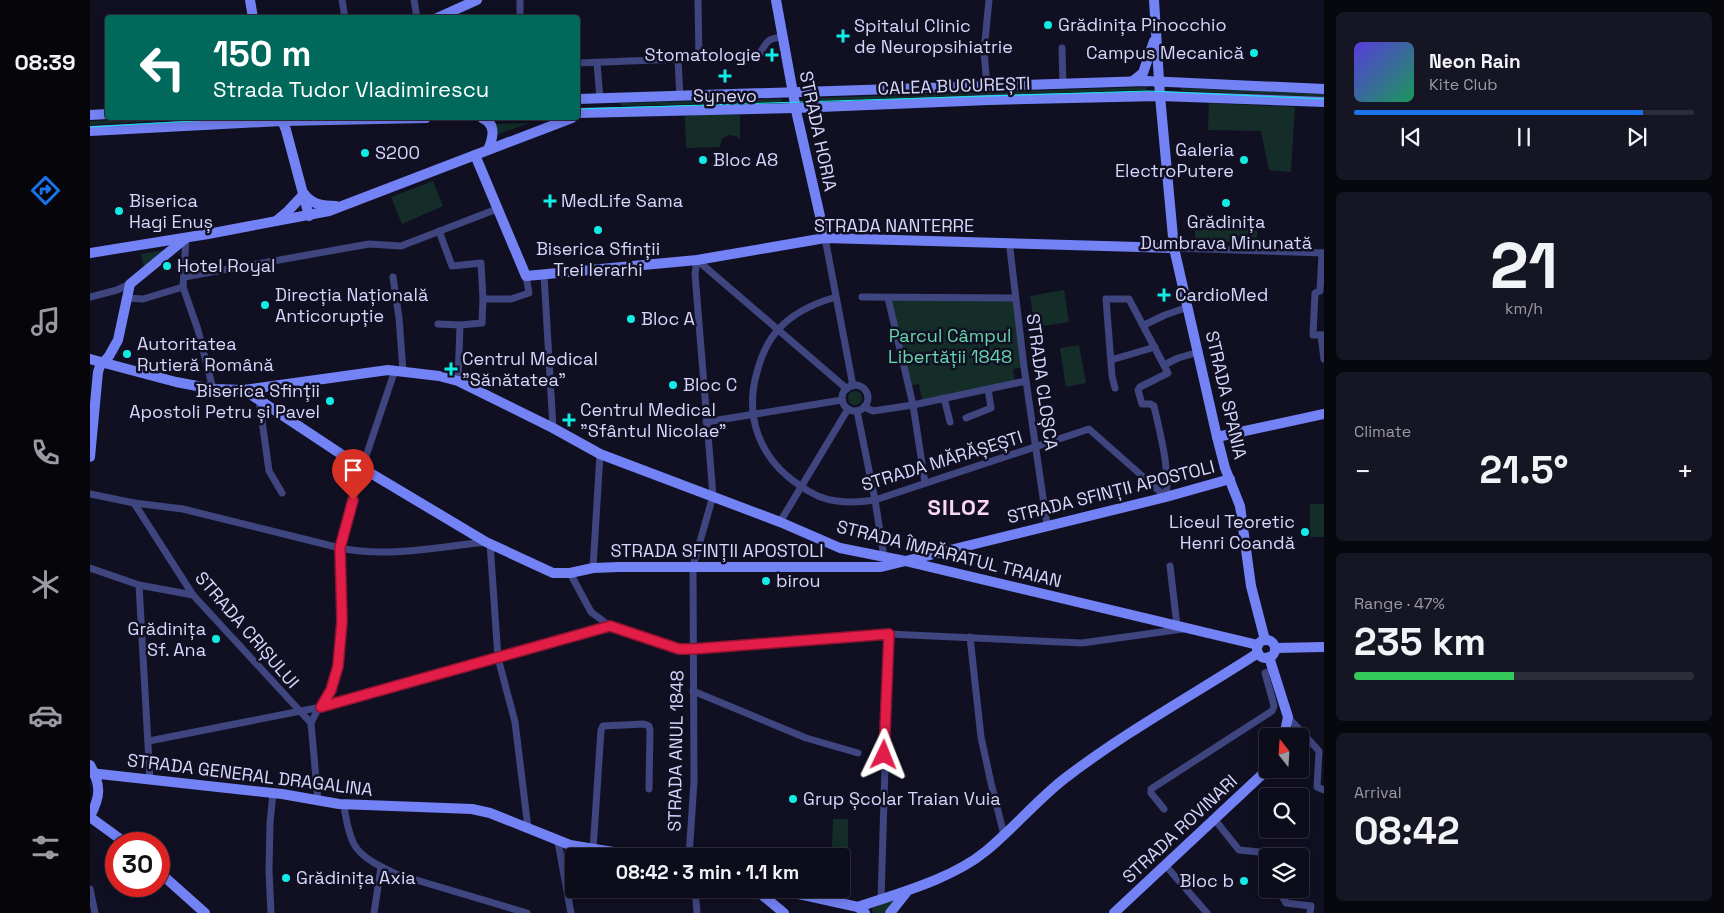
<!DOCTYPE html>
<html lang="en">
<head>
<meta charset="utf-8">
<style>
	body { margin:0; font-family:"Space Grotesk",sans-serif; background:#161523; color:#f1f3f6; height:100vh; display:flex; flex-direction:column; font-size:19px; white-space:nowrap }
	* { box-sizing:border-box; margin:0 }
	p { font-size:16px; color:#9a9ba2 }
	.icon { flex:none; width:28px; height:28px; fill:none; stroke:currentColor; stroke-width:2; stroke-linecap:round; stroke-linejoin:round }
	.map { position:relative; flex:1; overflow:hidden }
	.drawer { display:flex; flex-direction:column; gap:12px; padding:12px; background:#07070e; width:400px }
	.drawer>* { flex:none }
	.banner { position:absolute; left:15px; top:15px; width:475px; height:105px; border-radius:5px; box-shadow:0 2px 12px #0003,0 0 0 1px #2d2c39; background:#00695c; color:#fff; overflow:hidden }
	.needle { width:32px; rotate:343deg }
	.buttons { position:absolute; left:1169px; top:728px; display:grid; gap:10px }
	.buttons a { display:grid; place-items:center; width:50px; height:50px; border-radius:5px; background:#0d0c1a; box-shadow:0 2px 12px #0003,0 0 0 1px #2d2c39; font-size:25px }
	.speed { position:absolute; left:15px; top:832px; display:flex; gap:10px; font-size:25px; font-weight:700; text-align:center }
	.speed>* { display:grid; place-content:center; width:65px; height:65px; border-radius:50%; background:#0d0c1a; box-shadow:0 2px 12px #0003,0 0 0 1px #2d2c39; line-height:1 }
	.speed .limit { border:8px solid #d22; background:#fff; color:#111 }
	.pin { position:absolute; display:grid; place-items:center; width:42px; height:42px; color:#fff; margin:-51px -21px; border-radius:50% 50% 50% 0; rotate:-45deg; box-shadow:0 0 5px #0007 }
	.pin .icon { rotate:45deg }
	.me { position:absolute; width:55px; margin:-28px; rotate:2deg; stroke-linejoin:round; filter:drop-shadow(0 0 4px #0008) }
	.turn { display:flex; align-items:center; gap:18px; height:105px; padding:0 25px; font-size:22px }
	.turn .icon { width:65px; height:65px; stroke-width:2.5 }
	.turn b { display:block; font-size:35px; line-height:42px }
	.big { font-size:38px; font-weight:700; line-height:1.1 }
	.drawer .tile { flex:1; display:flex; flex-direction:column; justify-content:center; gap:8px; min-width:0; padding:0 18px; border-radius:8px; background:#161523 }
	.drawer .dial { align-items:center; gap:0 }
	.dial b { font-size:65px; line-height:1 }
	.song { display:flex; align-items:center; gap:15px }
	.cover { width:60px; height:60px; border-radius:8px; background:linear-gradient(135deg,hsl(250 70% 55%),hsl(150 70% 35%)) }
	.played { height:5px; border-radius:2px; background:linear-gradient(90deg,#1a73e8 85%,#2d2c39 85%) }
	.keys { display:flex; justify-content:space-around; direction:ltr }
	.heat { display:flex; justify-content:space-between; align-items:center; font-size:28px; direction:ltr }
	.charge { height:8px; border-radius:4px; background:linear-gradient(90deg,#34c759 47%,#2d2c39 0) }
	.trip { position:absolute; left:475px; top:848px; width:285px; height:50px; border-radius:5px; background:#0d0c1a; box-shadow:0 2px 12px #0003,0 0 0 1px #2d2c39; font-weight:700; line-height:50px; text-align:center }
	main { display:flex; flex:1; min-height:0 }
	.tabs { display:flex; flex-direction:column; width:90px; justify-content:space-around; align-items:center; background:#05050a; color:#9a9ba2 }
	.tabs .icon { width:35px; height:35px }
	.tabs .selected { color:#1a73e8 }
	.tabs b { font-size:22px; color:#f1f3f6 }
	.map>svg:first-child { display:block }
	.green { fill:#142d29 }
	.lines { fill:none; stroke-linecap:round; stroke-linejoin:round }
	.street { stroke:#3e457f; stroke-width:7 }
	.secondary { stroke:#7382f5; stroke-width:10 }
	.tram { stroke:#11ece4; stroke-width:1 }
	.route-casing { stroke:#92132f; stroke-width:12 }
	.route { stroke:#e11d48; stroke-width:9 }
	.poi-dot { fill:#11ece4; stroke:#111023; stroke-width:2 }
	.labels { text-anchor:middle; stroke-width:5; stroke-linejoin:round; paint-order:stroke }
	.poi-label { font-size:18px; fill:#d5d6fc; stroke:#111023; text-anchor:start }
	.street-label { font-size:18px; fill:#d5d6fc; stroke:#111023 }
	.park-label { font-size:18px; fill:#66d7ab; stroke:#111023 }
	.district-label { font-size:22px; font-weight:bold; letter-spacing:1px; fill:#fcd7f4; stroke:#111023 }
</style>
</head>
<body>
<main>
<nav class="tabs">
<b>08:39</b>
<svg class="icon selected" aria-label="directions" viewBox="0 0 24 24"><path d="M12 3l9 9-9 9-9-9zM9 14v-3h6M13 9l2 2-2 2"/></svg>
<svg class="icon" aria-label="music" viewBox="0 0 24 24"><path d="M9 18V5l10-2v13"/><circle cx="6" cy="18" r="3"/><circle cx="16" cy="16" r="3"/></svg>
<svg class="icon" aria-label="phone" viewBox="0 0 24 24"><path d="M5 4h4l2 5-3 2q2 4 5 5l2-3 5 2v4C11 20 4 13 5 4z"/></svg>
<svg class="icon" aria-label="climate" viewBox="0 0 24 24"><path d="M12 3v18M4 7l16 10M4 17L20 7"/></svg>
<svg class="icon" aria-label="car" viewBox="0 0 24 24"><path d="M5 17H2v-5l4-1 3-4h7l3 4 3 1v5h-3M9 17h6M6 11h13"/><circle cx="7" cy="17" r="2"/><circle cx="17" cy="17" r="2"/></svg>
<svg class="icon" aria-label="filters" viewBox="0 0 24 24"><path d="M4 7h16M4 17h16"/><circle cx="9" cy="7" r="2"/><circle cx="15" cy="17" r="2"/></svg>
</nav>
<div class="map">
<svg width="1234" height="913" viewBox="0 0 1234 913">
	<rect width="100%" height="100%" fill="#111023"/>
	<g class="green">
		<polygon points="1056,87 1056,90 724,101 723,98"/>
		<polygon points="1092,88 1234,94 1234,97 1091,91"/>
		<polygon points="691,99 691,102 531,106 531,103"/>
		<polygon points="1119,103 1205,107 1201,172 1179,170 1171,131 1118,130"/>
		<polygon points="623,114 650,115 650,140 646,136 638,135 632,139 630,147 596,148 595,116"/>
		<polygon points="69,118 125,118 0,125 0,121"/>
		<polygon points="439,123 406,135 405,124"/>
		<polygon points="343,181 353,206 312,224 301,197"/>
		<polygon points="1105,226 1167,227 1167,242 1105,242"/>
		<polygon points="76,250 54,266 51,254"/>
		<polygon points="974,290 979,322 945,327 940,296"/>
		<polygon points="798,298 925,298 934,367 923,369 925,383 833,403 829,384 818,386"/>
		<polygon points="989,345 996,383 976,387 970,348"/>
		<circle cx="765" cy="398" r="7"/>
		<rect x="1220" y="504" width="14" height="33"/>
		<polygon points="743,819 758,819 758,850 742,849"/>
		<polygon points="807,899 795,913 784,913 782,911 782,908"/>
	</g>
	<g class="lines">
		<g class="street">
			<polyline points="252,0 255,18"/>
			<polyline points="324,0 327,18"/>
			<polyline points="430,0 430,18"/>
			<polyline points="608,0 609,59"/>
			<polyline points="972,48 973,85"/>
			<polyline points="588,60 590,97"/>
			<path d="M488 63 668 56C677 43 675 39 692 37"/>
			<polyline points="507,63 510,99"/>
			<polyline points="897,87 894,51 899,0"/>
			<polyline points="96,238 93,287 108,330 123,389"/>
			<polyline points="735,238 763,386"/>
			<polyline points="920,243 920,249 934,367 957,525"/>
			<polyline points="1084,248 1234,253"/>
			<polyline points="1232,253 1230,291 1225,293 1223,335 1234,335"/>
			<polyline points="607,260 757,389"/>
			<polyline points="454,275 463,428"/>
			<polyline points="94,277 279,244 311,246 407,209"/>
			<polyline points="303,277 309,318 313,371"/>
			<polyline points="0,297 27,290 40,284"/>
			<path d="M746 297C725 303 702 313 687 331 677 342 671 357 667 372 654 417 670 459 709 485 720 493 734 500 747 501 760 503 772 502 785 500L999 429 1076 497"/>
			<polyline points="772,297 925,298"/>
			<polyline points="37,298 53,299 93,287"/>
			<polyline points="798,298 823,405 835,483"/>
			<polyline points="393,299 421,299 439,293 436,276"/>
			<polyline points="348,324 370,325 392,323 393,299 391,263 362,266 349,231"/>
			<polyline points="1054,325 1075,315 1098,307"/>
			<polyline points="1231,335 1234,359"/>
			<polyline points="1021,360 1065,347"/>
			<polyline points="1074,365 1088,358 1109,352"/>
			<polyline points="368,381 370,325"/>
			<circle cx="765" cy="398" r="13"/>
			<path d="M1025 388 1022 376 1016 299H1039L1078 373 1050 387 1048 390 1052 404H1060L1064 406C1070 433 1080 469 1076 497"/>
			<polyline points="854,398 860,422"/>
			<polyline points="169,399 179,471 192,493"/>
			<polyline points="774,407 783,411 823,405 936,381"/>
			<polyline points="767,411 785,500 794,557"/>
			<polyline points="876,418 901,408 898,389"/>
			<polyline points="616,422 752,400"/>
			<path d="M0 494 44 503 93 509 250 548C297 558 348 547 396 542"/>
			<polyline points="44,503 103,595 221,723"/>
			<polyline points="690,522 758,409"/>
			<polyline points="400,543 408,658 425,722 438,828"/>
			<polyline points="1080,566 1087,626"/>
			<polyline points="0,568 49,585 103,595"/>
			<polyline points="503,568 510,454"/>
			<polyline points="480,573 501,612 520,626"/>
			<polyline points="49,585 60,780"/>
			<polyline points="880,637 891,737 901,783 914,835"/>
			<polyline points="603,691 716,738 768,753"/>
			<polyline points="1198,717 1229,751 1227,787 1234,790"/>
			<polyline points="59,741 231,707 520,626 589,649 603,649 799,634 992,643 1093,629"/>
			<polyline points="1210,745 1217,740"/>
			<polyline points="228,801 221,723 227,711 239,696 246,678 250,653 252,621 250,548 272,468 305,370"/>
			<path d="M254 805C255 815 259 835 264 844 271 858 293 868 306 874L437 913"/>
			<polyline points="1074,809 1061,793 1061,789 1182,711 1184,706 1183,702 1175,673 1183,670"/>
			<polyline points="1125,820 1149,850 1190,854 1190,856"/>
			<polyline points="468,842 481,913"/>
			<polyline points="503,850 511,730 513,726 554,724 559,726 560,730 559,789"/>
			<polyline points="599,856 604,782 603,566 623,496 605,274 607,260"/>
			<polyline points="1076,866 1117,913"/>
			<polyline points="0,889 5,913"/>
			<polyline points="605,889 607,913"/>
			<polyline points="1188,889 1196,903 1221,906 1220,913"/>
			<polyline points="791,899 799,634"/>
			<polyline points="181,913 179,871 180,823 183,793"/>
			<polyline points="284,913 291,867"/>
		</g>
		<g class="secondary">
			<polyline points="160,0 163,18"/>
			<polyline points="686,0 707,115 735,238"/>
			<polyline points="1064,0 1070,96 1084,248 1127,437 1135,468 1150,506 1161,586 1175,640"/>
			<polyline points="347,18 387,0"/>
			<polyline points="1043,81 1053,73 1064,41"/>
			<polyline points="488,99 1057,81 1234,89"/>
			<polyline points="488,113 706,108 899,100 1070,96 1234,102"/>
			<polyline points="0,115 18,114"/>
			<polyline points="191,118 196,130 219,216"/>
			<path d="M392 118C407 124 403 138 398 150"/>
			<polyline points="0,131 192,121 336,118"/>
			<polyline points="385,155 436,276 607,260 735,238 1084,248"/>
			<path d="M214 194C223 205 233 206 246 206"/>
			<polyline points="186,221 198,211 214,194"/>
			<polyline points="0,253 118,234 239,211 482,118"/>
			<polyline points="0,359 86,382 123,389 154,390 298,370 349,376 368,381 463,428 510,454 690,522 750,548 815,561 1168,645"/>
			<polyline points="154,390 272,468 396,542 463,573 480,573 503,568 529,567 791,567 1076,497 1140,479"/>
			<polyline points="1127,437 1234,414"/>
			<polyline points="0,457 8,372 10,366 19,356 28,340 40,284 96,238"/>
			<circle cx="1176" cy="649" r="9"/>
			<polyline points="1185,648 1234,647"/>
			<polyline points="1179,657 1198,717 1194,736"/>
			<path d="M0 765C11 785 11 796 0 816"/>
			<polyline points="0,773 192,794 249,804 382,809 400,813 480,845 548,856"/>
			<polyline points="0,817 37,844"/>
			<polyline points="69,872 115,913"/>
			<polyline points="665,889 694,913"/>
			<polyline points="686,889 768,907 775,913"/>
			<path d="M768 907C809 893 862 879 896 851 923 829 946 801 974 779 1035 732 1103 695 1168 653"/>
			<polyline points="800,913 816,893"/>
			<polyline points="1024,913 1178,769"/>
		</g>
		<g class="tram">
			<polyline points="488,109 1058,91 1234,99"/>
			<polyline points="0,127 155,118"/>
		</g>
	</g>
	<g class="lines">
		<defs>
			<polyline id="route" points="263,500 250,548 252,621 248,666 241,690 231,707 520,626 589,649 603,649 799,634 794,755"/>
		</defs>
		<use href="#route" class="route-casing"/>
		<use href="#route" class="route"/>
	</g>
	<g class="poi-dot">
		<circle cx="958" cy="25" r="5"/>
		<path d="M750.5 28.5h5v5h5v5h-5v5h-5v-5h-5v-5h5z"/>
		<circle cx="1164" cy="53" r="5"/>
		<path d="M679.5 47.5h5v5h5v5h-5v5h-5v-5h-5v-5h5z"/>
		<path d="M632.5 68.5h5v5h5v5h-5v5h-5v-5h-5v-5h5z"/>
		<circle cx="275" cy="153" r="5"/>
		<circle cx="613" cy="160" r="5"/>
		<circle cx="1154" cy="160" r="5"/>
		<path d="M457.5 193.5h5v5h5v5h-5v5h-5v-5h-5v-5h5z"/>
		<circle cx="1136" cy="203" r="5"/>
		<circle cx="29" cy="211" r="5"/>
		<circle cx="508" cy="230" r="5"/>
		<circle cx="77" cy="266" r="5"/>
		<path d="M1071.5 287.5h5v5h5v5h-5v5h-5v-5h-5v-5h5z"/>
		<circle cx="175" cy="305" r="5"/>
		<circle cx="541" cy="319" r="5"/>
		<circle cx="37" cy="354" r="5"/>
		<path d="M358.5 361.5h5v5h5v5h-5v5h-5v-5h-5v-5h5z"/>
		<circle cx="583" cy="385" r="5"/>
		<circle cx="240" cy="401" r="5"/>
		<path d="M476.5 412.5h5v5h5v5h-5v5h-5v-5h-5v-5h5z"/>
		<circle cx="1215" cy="532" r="5"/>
		<circle cx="676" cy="581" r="5"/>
		<circle cx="126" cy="639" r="5"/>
		<circle cx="703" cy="799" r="5"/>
		<circle cx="196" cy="878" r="5"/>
		<circle cx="1154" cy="881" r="5"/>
	</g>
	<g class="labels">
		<g class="poi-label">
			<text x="968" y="31">Grădinița Pinocchio</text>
			<text x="764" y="32">Spitalul Clinic<tspan x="764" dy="21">de Neuropsihiatrie</tspan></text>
			<text x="1154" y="59" text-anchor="end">Campus Mecanică</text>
			<text x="671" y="61" text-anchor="end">Stomatologie</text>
			<text x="635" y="102" text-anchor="middle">Synevo</text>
			<text x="1144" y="156" text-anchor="end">Galeria<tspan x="1144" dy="21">ElectroPutere</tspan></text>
			<text x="285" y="159">S200</text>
			<text x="623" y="166">Bloc A8</text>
			<text x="39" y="207">Biserica<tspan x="39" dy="21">Hagi Enuș</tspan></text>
			<text x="471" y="207">MedLife Sama</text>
			<text x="1136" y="228" text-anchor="middle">Grădinița<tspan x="1136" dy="21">Dumbrava Minunată</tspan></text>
			<text x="508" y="255" text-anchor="middle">Biserica Sfinții<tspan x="508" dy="21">Trei Ierarhi</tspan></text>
			<text x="87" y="272">Hotel Royal</text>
			<text x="185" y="301">Direcția Națională<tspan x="185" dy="21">Anticorupție</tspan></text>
			<text x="1085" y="301">CardioMed</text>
			<text x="551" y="325">Bloc A</text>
			<text x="47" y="350">Autoritatea<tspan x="47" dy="21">Rutieră Română</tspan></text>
			<text x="372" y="365">Centrul Medical<tspan x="372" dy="21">"Sănătatea"</tspan></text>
			<text x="593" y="391">Bloc C</text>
			<text x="230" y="397" text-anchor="end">Biserica Sfinții<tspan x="230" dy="21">Apostoli Petru și Pavel</tspan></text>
			<text x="490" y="416">Centrul Medical<tspan x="490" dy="21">"Sfântul Nicolae"</tspan></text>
			<text x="1205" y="528" text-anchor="end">Liceul Teoretic<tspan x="1205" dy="21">Henri Coandă</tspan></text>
			<text x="686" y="587">birou</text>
			<text x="116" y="635" text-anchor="end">Grădinița<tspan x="116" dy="21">Sf. Ana</tspan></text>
			<text x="713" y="805">Grup Școlar Traian Vuia</text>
			<text x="206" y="884">Grădinița Axia</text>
			<text x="1144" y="887" text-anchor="end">Bloc b</text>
		</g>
		<g class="street-label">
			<text transform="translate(864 86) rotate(-2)" y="6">CALEA BUCUREȘTI</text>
			<text transform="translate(728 131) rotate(78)" y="6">STRADA HORIA</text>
			<text x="804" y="232">STRADA NANTERRE</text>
			<text transform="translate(952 382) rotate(82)" y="6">STRADA CLOȘCA</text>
			<text transform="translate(1136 395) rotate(77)" y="6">STRADA SPANIA</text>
			<text transform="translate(852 461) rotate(-17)" y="6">STRADA MĂRĂȘEȘTI</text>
			<text transform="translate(1021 492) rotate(-14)" y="6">STRADA SFINȚII APOSTOLI</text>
			<text x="627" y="557">STRADA SFINȚII APOSTOLI</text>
			<text transform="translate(859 554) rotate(14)" y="6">STRADA ÎMPĂRATUL TRAIAN</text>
			<text transform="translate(157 630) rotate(49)" y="6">STRADA CRIȘULUI</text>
			<text transform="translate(586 751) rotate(-89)" y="6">STRADA ANUL 1848</text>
			<text transform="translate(160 775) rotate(7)" y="6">STRADA GENERAL DRAGALINA</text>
			<text transform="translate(1090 829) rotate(-43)" y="6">STRADA ROVINARI</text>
		</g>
		<g class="park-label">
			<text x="860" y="342">Parcul Câmpul<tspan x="860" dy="21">Libertății 1848</tspan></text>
		</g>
		<g class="district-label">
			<text x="869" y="515">SILOZ</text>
		</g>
	</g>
</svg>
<div class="buttons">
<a><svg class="needle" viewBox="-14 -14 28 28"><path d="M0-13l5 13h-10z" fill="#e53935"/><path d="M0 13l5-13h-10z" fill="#9a9ba2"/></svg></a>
<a><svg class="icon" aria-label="search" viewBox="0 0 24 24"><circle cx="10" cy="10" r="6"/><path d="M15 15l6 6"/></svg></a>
<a><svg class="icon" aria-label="layers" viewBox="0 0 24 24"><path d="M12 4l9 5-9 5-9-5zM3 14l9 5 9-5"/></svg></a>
</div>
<div class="speed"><div class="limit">30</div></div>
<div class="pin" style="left:263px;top:500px;background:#d93025"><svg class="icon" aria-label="arrive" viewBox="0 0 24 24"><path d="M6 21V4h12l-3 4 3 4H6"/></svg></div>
<svg class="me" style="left:794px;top:755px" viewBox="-20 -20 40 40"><path d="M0-17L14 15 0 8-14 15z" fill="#e11d48" stroke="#fff" stroke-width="4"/></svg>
<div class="trip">08:42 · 3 min · 1.1 km</div>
<div class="banner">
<div class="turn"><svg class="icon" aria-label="left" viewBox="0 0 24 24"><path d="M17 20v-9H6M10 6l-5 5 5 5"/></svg><div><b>150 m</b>Strada Tudor Vladimirescu</div></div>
</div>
</div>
<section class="drawer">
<div class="tile">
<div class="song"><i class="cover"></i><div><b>Neon Rain</b><p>Kite Club</p></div></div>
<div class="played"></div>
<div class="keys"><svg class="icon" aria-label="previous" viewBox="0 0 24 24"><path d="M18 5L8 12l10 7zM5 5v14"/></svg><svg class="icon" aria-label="pause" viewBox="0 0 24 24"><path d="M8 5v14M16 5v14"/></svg><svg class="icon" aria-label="next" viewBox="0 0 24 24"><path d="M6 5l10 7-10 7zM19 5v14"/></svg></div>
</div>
<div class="tile dial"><b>21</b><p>km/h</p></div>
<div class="tile"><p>Climate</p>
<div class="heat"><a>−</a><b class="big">21.5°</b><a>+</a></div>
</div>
<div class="tile"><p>Range · 47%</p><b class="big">235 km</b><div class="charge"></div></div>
<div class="tile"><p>Arrival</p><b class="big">08:42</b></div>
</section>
</main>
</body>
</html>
